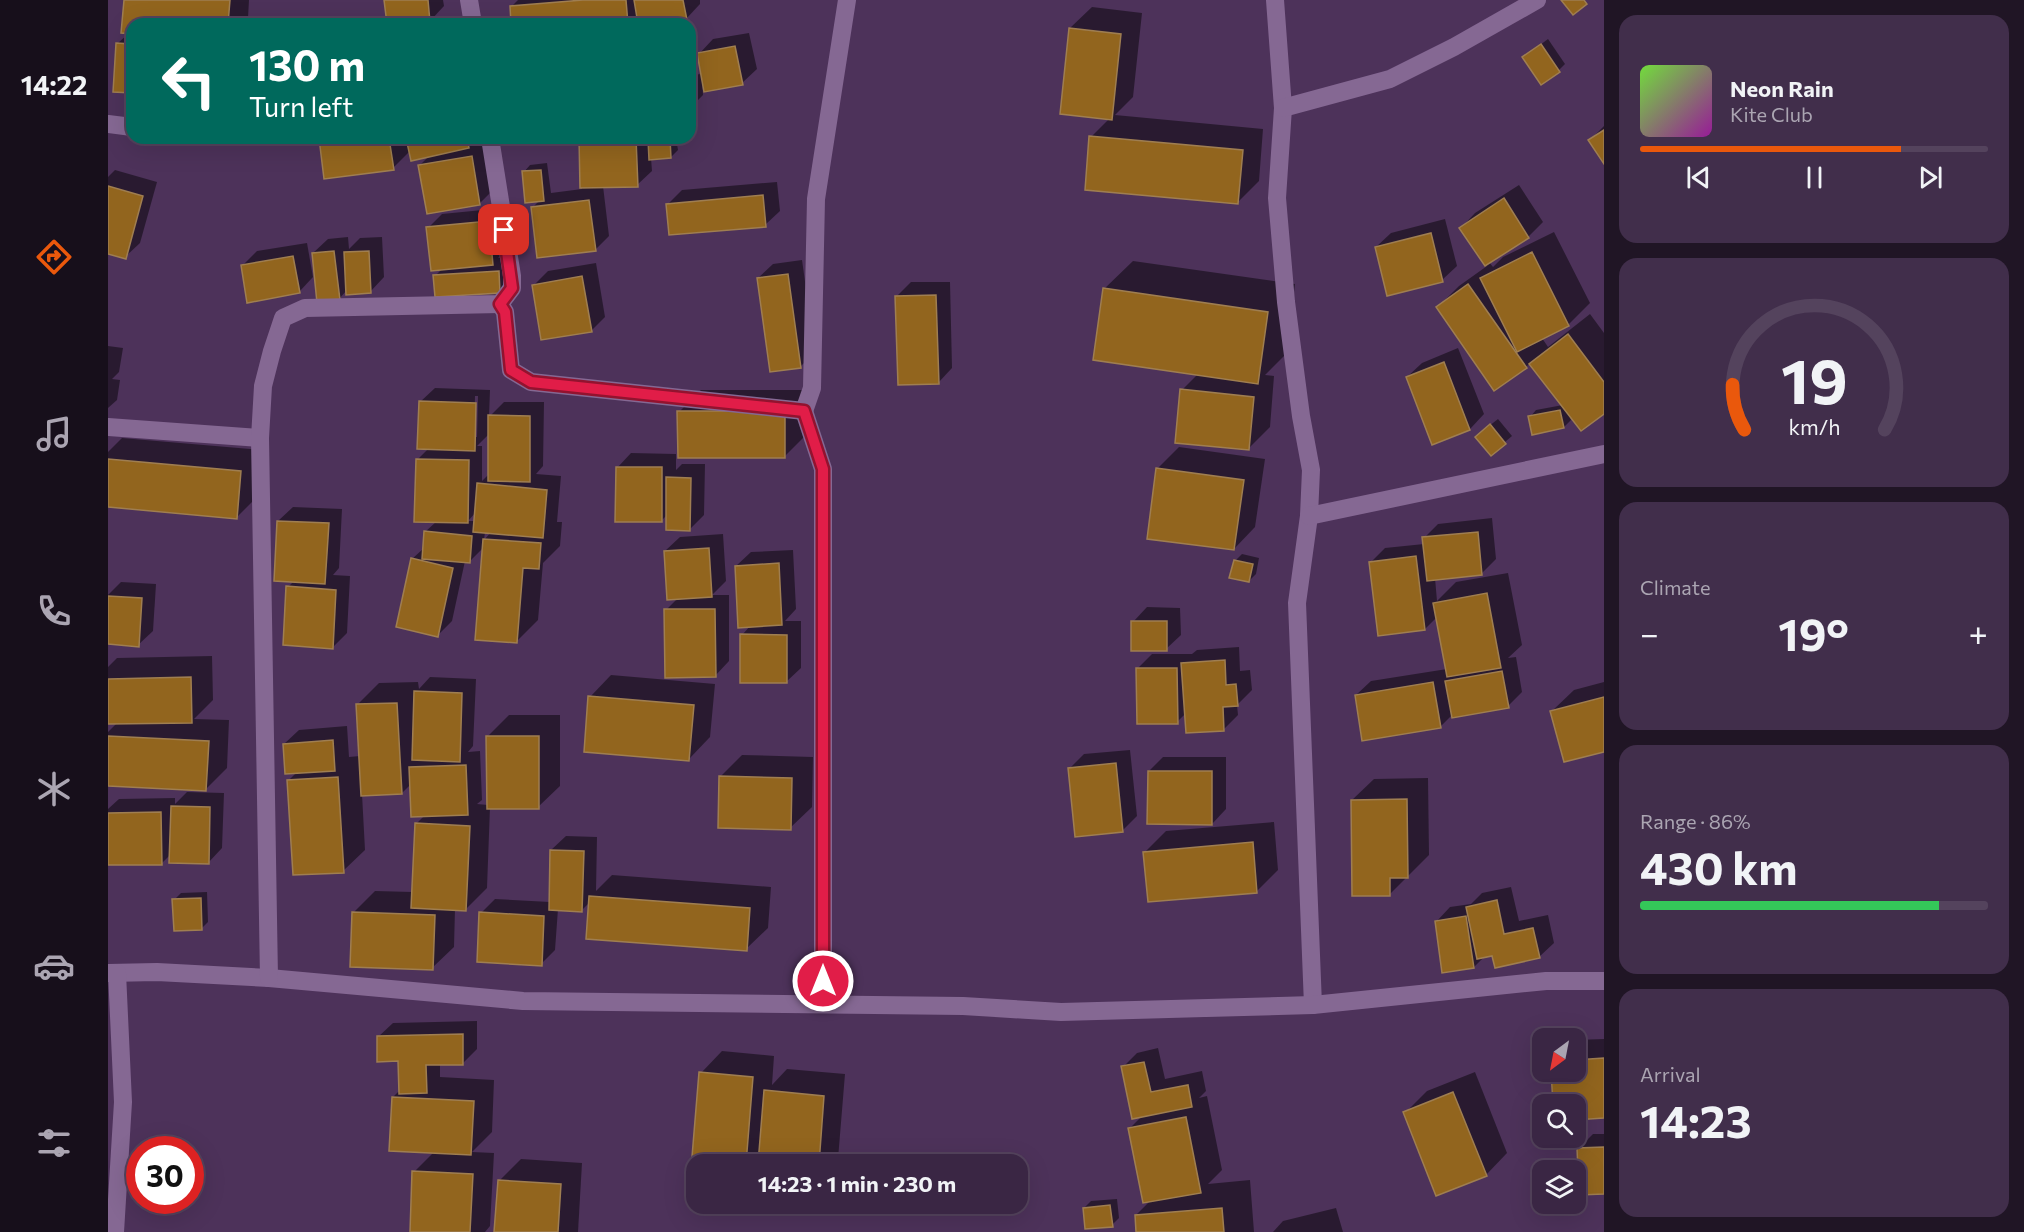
<!DOCTYPE html>
<html lang="en">
<head>
<meta charset="utf-8">
<style>
	body { margin:0; font-family:Commissioner,sans-serif; background:#412e4b; color:#f1f3f6; height:100vh; display:flex; flex-direction:column; font-size:22px; white-space:nowrap }
	* { box-sizing:border-box; margin:0 }
	p { font-size:20px; color:#aba5b2 }
	.icon { flex:none; width:33px; height:33px; fill:none; stroke:currentColor; stroke-width:2; stroke-linecap:round; stroke-linejoin:round }
	.map { position:relative; flex:1; overflow:hidden }
	.sheet { display:flex; flex-direction:column; gap:15px; padding:15px; background:#201525; width:420px }
	.sheet>* { flex:none }
	.hud { position:absolute; left:18px; top:18px; width:570px; height:126px; border-radius:18px; box-shadow:0 6px 24px #0002,0 0 0 2px #54435d; background:#00695c; color:#fff; overflow:hidden }
	.needle { width:39px; rotate:212deg }
	.controls { position:absolute; left:1424px; top:1028px; display:grid; gap:12px }
	.controls a { display:grid; place-items:center; width:54px; height:54px; border-radius:12px; background:#3a2644; box-shadow:0 6px 24px #0002,0 0 0 2px #54435d; font-size:30px }
	.speed { position:absolute; left:18px; top:1136px; display:flex; gap:12px; font-size:30px; font-weight:700; text-align:center }
	.speed>* { display:grid; place-content:center; width:78px; height:78px; border-radius:50%; background:#3a2644; box-shadow:0 6px 24px #0002,0 0 0 2px #54435d; line-height:1 }
	.speed .limit { border:9px solid #d22; background:#fff; color:#111 }
	.pin { position:absolute; display:grid; place-items:center; width:51px; height:51px; color:#fff; margin:-26px; border-radius:12px; box-shadow:0 3px 9px #0006 }
	.me { position:absolute; width:66px; margin:-33px; rotate:0deg; stroke-linejoin:round; filter:drop-shadow(0 0 4px #0008) }
	.turn { display:flex; align-items:center; gap:21px; height:126px; padding:0 24px; font-size:27px }
	.turn .icon { width:78px; height:78px; stroke-width:2.5 }
	.turn b { display:block; font-size:42px; line-height:51px }
	.big { font-size:45px; font-weight:700; line-height:1.1 }
	.sheet .card { flex:1; display:flex; flex-direction:column; justify-content:center; gap:9px; min-width:0; padding:0 21px; border-radius:18px; background:#412e4b }
	.sheet .dial { align-items:center; gap:0 }
	.dial svg { height:156px; overflow:visible; fill:none; stroke:#54435d; stroke-width:7; stroke-linecap:round; text-anchor:middle }
	.dial text { fill:#f1f3f6; stroke:none }
	.song { display:flex; align-items:center; gap:18px }
	.cover { width:72px; height:72px; border-radius:9px; background:linear-gradient(135deg,hsl(100 70% 55%),hsl(300 70% 35%)) }
	.played { height:6px; border-radius:3px; background:linear-gradient(90deg,#ea580c 75%,#54435d 75%) }
	.keys { display:flex; justify-content:space-around; direction:ltr }
	.heat { display:flex; justify-content:space-between; align-items:center; font-size:33px; direction:ltr }
	.charge { height:9px; border-radius:4px; background:linear-gradient(90deg,#34c759 86%,#54435d 0) }
	.trip { position:absolute; left:578px; top:1154px; width:342px; height:60px; border-radius:18px; background:#3a2644; box-shadow:0 6px 24px #0002,0 0 0 2px #54435d; font-weight:700; line-height:60px; text-align:center }
	main { display:flex; flex:1; min-height:0 }
	.tabs { display:flex; flex-direction:column; width:108px; justify-content:space-around; align-items:center; background:#170f1b; color:#aba5b2 }
	.tabs .icon { width:42px; height:42px }
	.tabs .selected { color:#ea580c }
	.tabs b { font-size:27px; color:#f1f3f6 }
	.map>svg:first-child { display:block }
	.shadow { fill:#0007; fill-rule:evenodd }
	.building { fill:#92651e; stroke:#9f7e51; stroke-width:1.5 }
	.lines { fill:none; stroke-linecap:round; stroke-linejoin:round }
	.street { stroke:#856893; stroke-width:18 }
	.route-casing { stroke:#92132f; stroke-width:15 }
	.route { stroke:#e11d48; stroke-width:10 }
</style>
</head>
<body>
<main>
<nav class="tabs">
<b>14:22</b>
<svg class="icon selected" aria-label="directions" viewBox="0 0 24 24"><path d="M12 3l9 9-9 9-9-9zM9 14v-3h6M13 9l2 2-2 2"/></svg>
<svg class="icon" aria-label="music" viewBox="0 0 24 24"><path d="M9 18V5l10-2v13"/><circle cx="6" cy="18" r="3"/><circle cx="16" cy="16" r="3"/></svg>
<svg class="icon" aria-label="phone" viewBox="0 0 24 24"><path d="M5 4h4l2 5-3 2q2 4 5 5l2-3 5 2v4C11 20 4 13 5 4z"/></svg>
<svg class="icon" aria-label="climate" viewBox="0 0 24 24"><path d="M12 3v18M4 7l16 10M4 17L20 7"/></svg>
<svg class="icon" aria-label="car" viewBox="0 0 24 24"><path d="M5 17H2v-5l4-1 3-4h7l3 4 3 1v5h-3M9 17h6M6 11h13"/><circle cx="7" cy="17" r="2"/><circle cx="17" cy="17" r="2"/></svg>
<svg class="icon" aria-label="filters" viewBox="0 0 24 24"><path d="M4 7h16M4 17h16"/><circle cx="9" cy="7" r="2"/><circle cx="15" cy="17" r="2"/></svg>
</nav>
<div class="map">
<svg width="1496" height="1232" viewBox="0 0 1496 1232">
	<rect width="100%" height="100%" fill="#4d325a"/>
	<g class="shadow">
		<polygon points="17,0 141,0 140,18 134,24 24,24 24,91 9,44 21,33"/>
		<polygon points="278,0 335,0 336,6 322,21 281,24"/>
		<polygon points="410,0 592,0 592,4 578,19 548,24 405,24 403,7"/>
		<polygon points="984,7 1034,13 1025,97 1007,115 1155,129 1151,181 1130,202 983,137 1001,119 962,28"/>
		<polygon points="641,33 649,69 634,83 594,81 595,95 582,108 582,75 594,74 591,54 605,39"/>
		<polygon points="1440,39 1457,64 1451,70 1416,57"/>
		<polygon points="1496,126 1496,162 1482,140"/>
		<polygon points="212,138 370,138 363,145 378,143 386,189 371,204 312,165 322,155 302,151 285,168"/>
		<polygon points="472,138 568,138 570,150 563,157 543,158 544,171 529,185 495,186 501,236 487,250 425,207 432,200 416,172 422,165 439,163 443,193 474,189"/>
		<polygon points="7,170 49,182 32,243 17,257 0,252 0,177"/>
		<polygon points="669,182 672,211 657,225 560,204 574,190"/>
		<polygon points="1411,185 1435,222 1421,236 1381,262 1385,267 1395,257 1446,232 1482,303 1460,325 1434,338 1440,347 1482,314 1496,333 1496,412 1461,413 1463,420 1456,427 1425,433 1422,417 1428,410 1455,405 1422,363 1418,367 1330,307 1351,286 1379,266 1353,228 1367,213"/>
		<polygon points="395,208 399,249 390,258 405,257 406,277 391,292 327,276 335,268 320,228 334,214"/>
		<polygon points="1337,219 1349,266 1334,280 1268,247 1283,233"/>
		<polygon points="240,237 241,249 252,238 274,237 276,277 262,292 239,290 231,299 205,253 220,239"/>
		<polygon points="199,243 205,277 191,292 134,266 149,251"/>
		<polygon points="694,260 707,352 693,366 650,278 665,264"/>
		<polygon points="1025,261 1187,284 1178,354 1157,375 1166,376 1162,427 1140,449 1074,390 1090,374 996,289"/>
		<polygon points="488,263 497,317 483,331 426,285 440,271"/>
		<polygon points="803,282 842,282 844,368 830,383 788,297"/>
		<polygon points="0,346 15,348 11,372 4,379 12,380 9,400 0,408"/>
		<polygon points="1350,348 1376,414 1362,429 1325,443 1299,377 1314,363"/>
		<path d="M327 388 382 390 381 417 396 402H436L435 466 428 474 453 476 449 522H454L452 546 435 563 430 620 409 641 376 547 361 562 357 561 344 621 330 635 304 559 316 548 317 532 329 521 309 460 321 448 312 402ZM367 396H370L369 437H366ZM381 434V474L374 481V446H369ZM368 512 367 521H360ZM377 532H383L376 540Z"/>
		<polygon points="593,390 698,390 698,435 677,456 571,412"/>
		<polygon points="1390,419 1404,436 1383,454 1376,430"/>
		<polygon points="14,438 154,450 150,496 129,517 0,506 0,452"/>
		<polygon points="1071,447 1157,459 1147,527 1126,549 1049,469"/>
		<polygon points="523,453 568,454 568,470 574,464 597,464 596,515 582,529 559,515 553,521 509,468"/>
		<polygon points="185,507 234,509 231,568 225,575 242,576 239,633 225,647 180,587 186,581 170,521"/>
		<polygon points="1384,518 1388,559 1374,573 1327,578 1329,601 1348,582 1400,573 1414,645 1400,658 1408,657 1414,692 1400,706 1345,714 1332,727 1248,695 1263,681 1339,669 1329,617 1317,629 1262,563 1277,548 1316,544 1316,538 1330,524"/>
		<polygon points="615,534 618,581 604,595 621,595 621,661 607,676 558,610 570,598 557,551 572,537"/>
		<polygon points="685,550 688,609 677,621 693,621 693,668 678,682 634,635 643,625 628,566 643,552"/>
		<polygon points="1134,554 1151,558 1148,574 1141,581 1127,561"/>
		<polygon points="13,582 48,584 45,631 30,645 0,642 0,595"/>
		<polygon points="1039,607 1072,608 1073,635 1058,649 1025,622"/>
		<polygon points="1131,647 1132,671 1142,670 1144,690 1129,705 1130,715 1116,729 1078,713 1069,722 1029,669 1044,654 1084,654 1089,650"/>
		<polygon points="104,656 105,700 86,719 121,720 119,768 98,789 0,785 0,732 9,723 0,723 0,667 9,658"/>
		<polygon points="503,675 607,684 602,737 581,759 482,697"/>
		<polygon points="322,677 368,679 365,746 360,752 372,751 374,800 369,804 380,805 380,736 401,715 452,715 452,786 430,807 382,807 379,888 357,910 347,909 346,947 324,968 246,912 267,891 305,892 308,824 317,815 303,784 294,793 254,794 257,850 235,871 181,780 189,772 176,744 191,730 239,726 241,757 252,756 249,705 271,683 310,682 311,689"/>
		<polygon points="1496,682 1496,750 1444,711 1466,690"/>
		<polygon points="1022,750 1029,816 1014,831 961,769 976,754"/>
		<polygon points="634,755 705,757 704,807 682,828 612,777"/>
		<polygon points="1055,757 1118,757 1118,809 1104,824 1041,771"/>
		<polygon points="1320,778 1321,855 1282,894 1244,800 1266,779"/>
		<polygon points="79,792 116,793 114,848 100,863 63,854 53,864 0,864 0,809 11,799 67,798 67,804"/>
		<polygon points="1166,822 1170,870 1148,892 1037,852 1058,831"/>
		<polygon points="458,836 489,837 488,891 504,875 663,887 660,928 638,949 482,902 474,910 450,909 447,950 433,964 373,913 387,899 442,902 443,850"/>
		<polygon points="1403,887 1411,921 1440,915 1446,943 1431,957 1385,954 1377,956 1366,967 1328,922 1342,907 1363,904 1374,893"/>
		<polygon points="99,892 100,922 93,929 66,900 73,893"/>
		<polygon points="369,1021 369,1049 355,1063 332,1064 332,1077 386,1080 384,1132 364,1152 386,1153 382,1226 377,1232 303,1232 306,1172 326,1152 285,1097 292,1090 291,1060 270,1037 285,1023"/>
		<polygon points="1496,1039 1496,1117 1467,1119 1467,1104 1447,1104 1445,1071 1467,1071 1467,1040"/>
		<polygon points="1050,1048 1057,1079 1094,1071 1098,1091 1091,1098 1099,1096 1114,1170 1100,1184 1142,1180 1146,1232 1030,1232 1028,1215 1043,1200 1022,1128 1035,1115 1015,1067 1029,1053"/>
		<polygon points="614,1051 666,1056 664,1085 679,1069 737,1074 730,1159 725,1164 652,1164 653,1157 645,1164 588,1164 588,1168 585,1168 593,1073"/>
		<polygon points="1367,1072 1399,1153 1378,1175 1297,1113 1319,1091"/>
		<polygon points="1485,1134 1496,1134 1496,1193 1470,1149"/>
		<polygon points="413,1159 474,1163 470,1232 388,1232 391,1181"/>
		<polygon points="1009,1199 1011,1218 1004,1225 976,1208 983,1201"/>
		<polygon points="1228,1208 1235,1232 1165,1232 1175,1221"/>
	</g>
	<g class="building">
		<polygon points="16,0 122,0 120,24 24,24 24,34 13,33"/>
		<polygon points="276,0 320,0 322,22 279,24"/>
		<polygon points="475,0 518,0 520,24 403,24 402,6"/>
		<polygon points="526,0 575,0 579,20 556,24 530,24"/>
		<polygon points="1453,0 1476,0 1479,4 1465,15"/>
		<polygon points="961,28 1013,34 1004,120 952,114"/>
		<polygon points="8,43 24,44 24,93 5,92"/>
		<polygon points="1433,44 1452,72 1433,85 1414,57"/>
		<polygon points="627,46 635,85 596,92 589,53"/>
		<polygon points="1496,130 1496,164 1480,140"/>
		<polygon points="981,136 1135,150 1130,204 977,190"/>
		<polygon points="211,138 281,138 286,170 216,179"/>
		<polygon points="298,138 359,138 361,148 303,161"/>
		<polygon points="471,138 528,138 530,187 472,188"/>
		<polygon points="562,138 563,158 541,160 540,139"/>
		<polygon points="364,156 372,205 319,214 310,165"/>
		<polygon points="433,170 436,201 417,203 414,171"/>
		<polygon points="0,186 35,196 18,259 0,254"/>
		<polygon points="655,195 658,227 561,235 558,204"/>
		<polygon points="1396,198 1421,238 1377,266 1351,228"/>
		<polygon points="481,200 488,251 429,258 423,207"/>
		<polygon points="381,221 385,265 323,271 318,227"/>
		<polygon points="1323,233 1335,282 1279,296 1267,247"/>
		<polygon points="226,251 232,300 209,303 204,253"/>
		<polygon points="261,251 263,293 238,295 236,252"/>
		<polygon points="1424,252 1461,326 1409,352 1372,278"/>
		<polygon points="185,256 192,293 139,303 133,265"/>
		<polygon points="391,271 392,293 327,297 325,275"/>
		<polygon points="680,274 693,368 662,372 649,278"/>
		<polygon points="474,276 484,332 433,340 424,285"/>
		<polygon points="1360,284 1419,368 1386,391 1328,307"/>
		<polygon points="995,288 1160,312 1150,384 985,360"/>
		<polygon points="828,295 831,384 790,385 787,296"/>
		<polygon points="1460,334 1496,382 1496,414 1473,431 1421,364"/>
		<polygon points="1336,362 1362,430 1324,445 1298,377"/>
		<polygon points="1072,389 1146,397 1141,450 1067,443"/>
		<polygon points="311,401 368,403 367,451 309,449"/>
		<polygon points="1452,410 1456,428 1424,435 1420,416"/>
		<polygon points="569,411 677,411 677,458 570,458"/>
		<polygon points="380,415 422,416 422,482 380,481"/>
		<polygon points="1382,424 1398,444 1383,456 1367,437"/>
		<polygon points="0,459 133,471 129,519 0,507"/>
		<polygon points="308,459 361,460 360,523 306,522"/>
		<polygon points="508,467 554,467 554,522 507,522"/>
		<polygon points="1048,468 1136,480 1126,550 1039,539"/>
		<polygon points="558,477 583,478 582,531 558,530"/>
		<polygon points="369,483 439,490 435,538 365,532"/>
		<polygon points="169,521 221,523 217,584 166,581"/>
		<polygon points="316,531 364,536 362,563 314,559"/>
		<polygon points="1370,532 1374,575 1319,581 1314,537"/>
		<polygon points="375,539 433,543 431,569 415,568 409,643 367,640"/>
		<polygon points="601,548 604,597 559,600 556,551"/>
		<polygon points="1308,556 1317,630 1270,636 1261,562"/>
		<polygon points="303,558 345,568 330,637 288,627"/>
		<polygon points="1126,560 1145,564 1141,582 1121,578"/>
		<polygon points="671,563 674,625 630,628 627,566"/>
		<polygon points="178,586 228,590 225,649 175,645"/>
		<polygon points="1379,593 1393,668 1339,677 1325,603"/>
		<polygon points="0,596 34,598 31,647 0,644"/>
		<polygon points="556,609 607,609 608,677 557,678"/>
		<rect x="1023" y="621" width="36" height="30"/>
		<polygon points="632,634 679,635 679,683 632,683"/>
		<polygon points="1117,660 1118,685 1128,684 1130,706 1115,707 1116,731 1078,733 1073,663"/>
		<polygon points="1028,668 1069,668 1070,724 1029,724"/>
		<polygon points="1394,671 1401,708 1344,718 1337,681"/>
		<polygon points="83,677 84,723 0,724 0,679"/>
		<polygon points="1325,682 1333,728 1254,741 1247,695"/>
		<polygon points="306,691 354,693 352,762 304,760"/>
		<polygon points="480,696 586,705 581,761 476,752"/>
		<polygon points="1496,697 1496,752 1456,762 1442,711"/>
		<polygon points="289,703 294,794 253,796 248,704"/>
		<polygon points="0,736 101,741 98,791 0,786"/>
		<polygon points="378,736 431,736 431,809 379,809"/>
		<polygon points="225,740 227,771 177,774 175,744"/>
		<polygon points="1008,763 1015,832 967,837 960,768"/>
		<polygon points="358,765 360,815 303,817 301,767"/>
		<polygon points="1040,771 1104,771 1104,825 1039,824"/>
		<polygon points="611,776 684,778 683,830 610,828"/>
		<polygon points="230,777 236,873 185,875 179,780"/>
		<polygon points="1299,799 1300,878 1282,878 1282,896 1244,896 1243,800"/>
		<polygon points="63,806 102,807 101,864 61,863"/>
		<polygon points="53,812 54,865 0,865 0,813"/>
		<polygon points="307,823 362,826 358,911 303,908"/>
		<polygon points="1145,842 1149,893 1040,902 1035,852"/>
		<polygon points="442,850 476,851 474,912 441,910"/>
		<polygon points="481,896 642,908 639,951 478,939"/>
		<polygon points="93,898 94,930 66,931 64,899"/>
		<polygon points="1389,900 1396,934 1425,928 1432,958 1387,968 1384,956 1369,959 1358,907"/>
		<polygon points="244,912 327,915 325,970 242,967"/>
		<polygon points="371,912 436,916 434,966 369,962"/>
		<polygon points="1358,916 1366,968 1334,973 1327,921"/>
		<polygon points="355,1034 355,1065 318,1065 319,1093 291,1094 290,1061 269,1062 269,1036"/>
		<polygon points="1496,1058 1496,1118 1467,1120 1467,1104 1445,1104 1443,1071 1467,1071 1467,1060"/>
		<polygon points="1036,1062 1043,1092 1080,1085 1084,1107 1024,1119 1013,1066"/>
		<polygon points="591,1072 645,1077 638,1164 588,1164 588,1170 583,1169"/>
		<polygon points="656,1090 716,1096 711,1164 650,1164"/>
		<polygon points="1345,1092 1379,1176 1328,1196 1295,1112"/>
		<polygon points="284,1097 366,1101 363,1155 281,1151"/>
		<polygon points="1078,1117 1093,1193 1035,1203 1020,1128"/>
		<polygon points="1496,1147 1496,1194 1471,1195 1469,1148"/>
		<polygon points="304,1171 365,1174 362,1232 302,1232"/>
		<polygon points="390,1180 453,1184 450,1232 386,1232"/>
		<polygon points="1002,1205 1005,1227 977,1229 975,1208"/>
		<polygon points="1114,1208 1116,1232 1028,1232 1027,1215"/>
	</g>
	<g class="lines">
		<g class="street">
			<polyline points="361,0 365,24"/>
			<polyline points="1167,0 1175,108 1169,198 1178,302 1193,416 1203,470 1201,516 1189,603 1205,1005"/>
			<polyline points="1175,108 1282,79 1346,47 1429,0"/>
			<polyline points="0,124 24,127"/>
			<polyline points="392,304 397,312 403,370 423,382 696,411 704,388 708,199 739,0"/>
			<polyline points="696,411 715,469 715,1004"/>
			<polyline points="0,427 152,438"/>
			<polyline points="1201,516 1496,454"/>
			<polyline points="0,973 49,972 161,978 415,1001 855,1006 953,1012 1205,1005 1438,981 1496,981"/>
			<polyline points="161,978 152,438 155,386 164,351 175,318 197,308 392,304 404,288 404,276 382,138"/>
			<polyline points="7,1232 15,1102 9,973"/>
		</g>
	</g>
	<g class="lines">
		<defs>
			<polyline id="route" points="396,230 404,288 392,304 397,312 403,370 423,382 696,411 715,469 715,981"/>
		</defs>
		<use href="#route" class="route-casing"/>
		<use href="#route" class="route"/>
	</g>
</svg>
<div class="controls">
<a><svg class="needle" viewBox="-14 -14 28 28"><path d="M0-13l5 13h-10z" fill="#e53935"/><path d="M0 13l5-13h-10z" fill="#aba5b2"/></svg></a>
<a><svg class="icon" aria-label="search" viewBox="0 0 24 24"><circle cx="10" cy="10" r="6"/><path d="M15 15l6 6"/></svg></a>
<a><svg class="icon" aria-label="layers" viewBox="0 0 24 24"><path d="M12 4l9 5-9 5-9-5zM3 14l9 5 9-5"/></svg></a>
</div>
<div class="speed"><div class="limit">30</div></div>
<div class="pin" style="left:396px;top:230px;background:#d93025"><svg class="icon" aria-label="arrive" viewBox="0 0 24 24"><path d="M6 21V4h12l-3 4 3 4H6"/></svg></div>
<svg class="me" style="left:715px;top:981px" viewBox="-20 -20 40 40"><circle r="17" fill="#e11d48" stroke="#fff" stroke-width="3"/><path d="M0-11L8 9 0 5-8 9z" fill="#fff"/></svg>
<div class="trip">14:23 · 1 min · 230 m</div>
<div class="hud">
<div class="turn"><svg class="icon" aria-label="left" viewBox="0 0 24 24"><path d="M17 20v-9H6M10 6l-5 5 5 5"/></svg><div><b>130 m</b>Turn left</div></div>
</div>
</div>
<section class="sheet">
<div class="card">
<div class="song"><i class="cover"></i><div><b>Neon Rain</b><p>Kite Club</p></div></div>
<div class="played"></div>
<div class="keys"><svg class="icon" aria-label="previous" viewBox="0 0 24 24"><path d="M18 5L8 12l10 7zM5 5v14"/></svg><svg class="icon" aria-label="pause" viewBox="0 0 24 24"><path d="M8 5v14M16 5v14"/></svg><svg class="icon" aria-label="next" viewBox="0 0 24 24"><path d="M6 5l10 7-10 7zM19 5v14"/></svg></div>
</div>
<div class="card dial"><svg viewBox="0 0 100 80">
<path d="M14 69A42 42 0 1 1 86 69"/>
<path d="M14 69A42 42 0 0 1 8 46" stroke="#ea580c"/>
<text x="50" y="56" font-size="32" font-weight="700">19</text>
<text x="50" y="72" font-size="11">km/h</text>
</svg></div>
<div class="card"><p>Climate</p>
<div class="heat"><a>−</a><b class="big">19°</b><a>+</a></div>
</div>
<div class="card"><p>Range · 86%</p><b class="big">430 km</b><div class="charge"></div></div>
<div class="card"><p>Arrival</p><b class="big">14:23</b></div>
</section>
</main>
</body>
</html>
